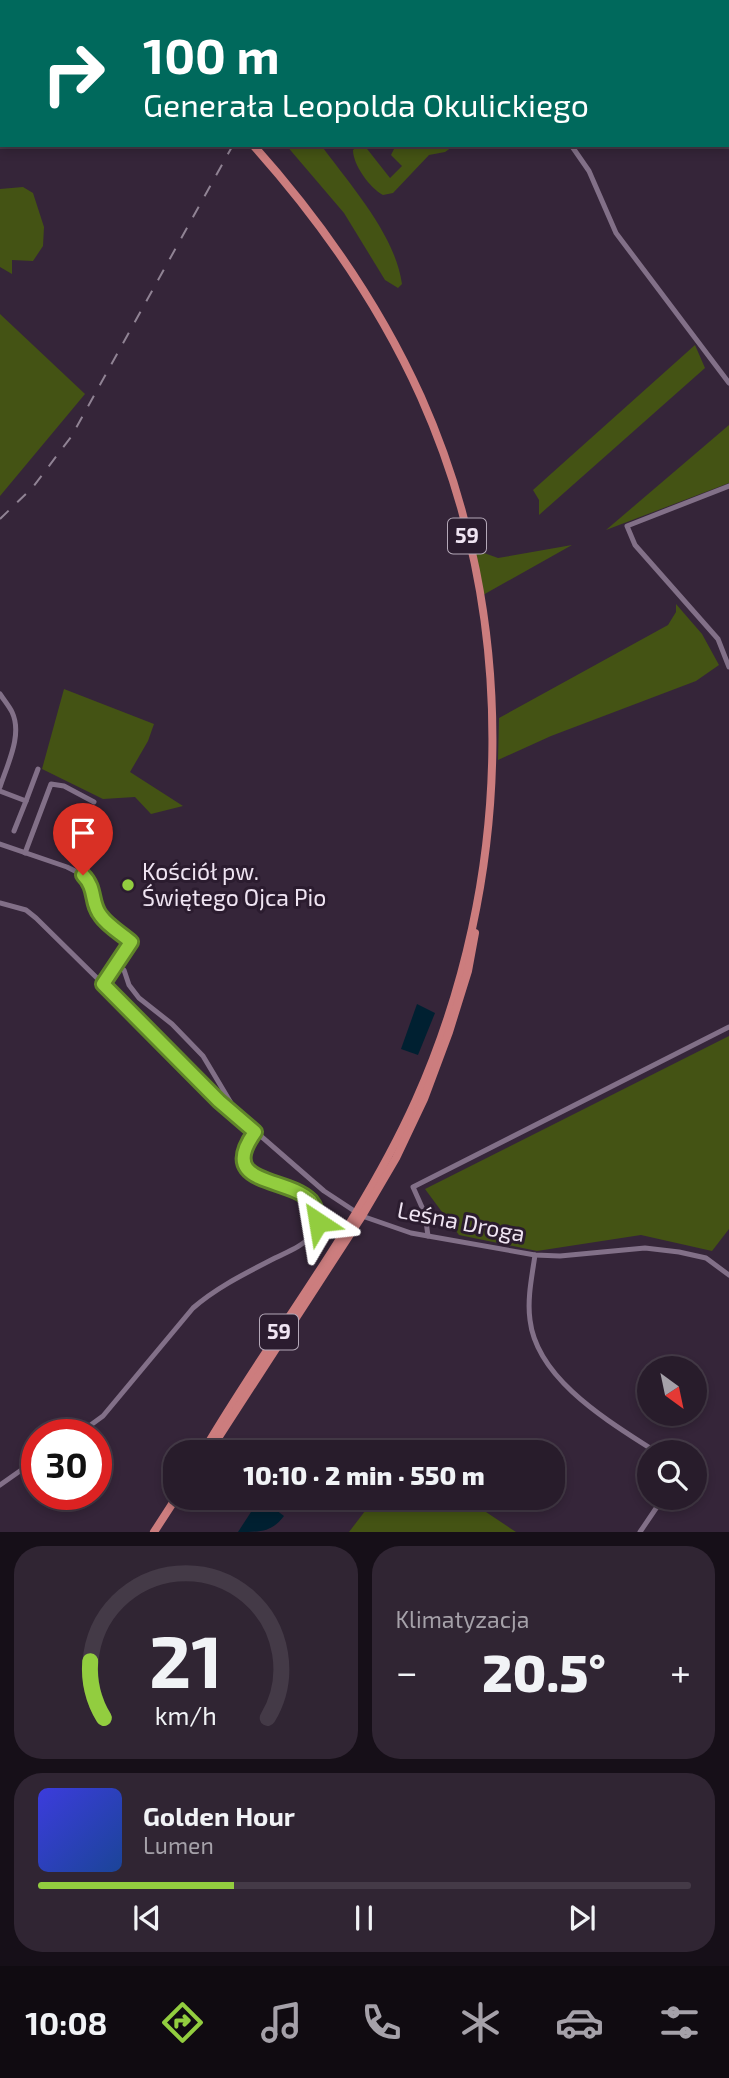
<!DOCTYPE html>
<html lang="pl">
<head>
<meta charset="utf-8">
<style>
	body { margin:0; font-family:"Exo 2",sans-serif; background:#302533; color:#f1f3f6; height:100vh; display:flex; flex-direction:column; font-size:26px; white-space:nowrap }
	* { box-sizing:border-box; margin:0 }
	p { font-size:23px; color:#a5a1a9 }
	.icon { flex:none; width:38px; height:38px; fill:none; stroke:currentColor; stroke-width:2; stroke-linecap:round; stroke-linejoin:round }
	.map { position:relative; height:1532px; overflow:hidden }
	.details { display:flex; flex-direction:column; gap:14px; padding:14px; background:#160f18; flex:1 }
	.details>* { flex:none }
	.banner { position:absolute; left:0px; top:0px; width:730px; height:147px; box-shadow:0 4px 10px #0003,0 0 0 2px #443a47; background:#00695c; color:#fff; overflow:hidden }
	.needle { width:46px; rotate:147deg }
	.controls { position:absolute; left:637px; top:1356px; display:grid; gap:14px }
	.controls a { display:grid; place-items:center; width:70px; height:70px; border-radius:50%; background:#281c2b; box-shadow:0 4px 10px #0003,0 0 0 2px #443a47; font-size:35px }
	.speed { position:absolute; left:21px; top:1419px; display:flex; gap:14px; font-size:35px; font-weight:700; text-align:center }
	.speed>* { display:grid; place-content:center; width:91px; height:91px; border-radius:50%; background:#281c2b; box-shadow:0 4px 10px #0003,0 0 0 2px #443a47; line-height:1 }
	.speed .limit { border:10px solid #d22; background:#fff; color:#111 }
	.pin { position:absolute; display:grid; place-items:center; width:60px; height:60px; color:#fff; margin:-72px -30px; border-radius:50% 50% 50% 0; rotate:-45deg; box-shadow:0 0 7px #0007 }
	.pin .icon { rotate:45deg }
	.me { position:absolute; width:77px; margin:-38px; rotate:327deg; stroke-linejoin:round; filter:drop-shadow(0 0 5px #0008) }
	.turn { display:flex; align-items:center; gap:24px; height:147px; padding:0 28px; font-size:32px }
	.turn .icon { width:91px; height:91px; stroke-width:2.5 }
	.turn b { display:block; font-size:49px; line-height:60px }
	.big { font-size:52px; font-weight:800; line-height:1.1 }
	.details .tile { flex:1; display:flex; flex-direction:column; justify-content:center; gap:10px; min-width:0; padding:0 24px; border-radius:28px; background:#302533 }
	.details .dial { align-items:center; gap:0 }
	.dial svg { height:182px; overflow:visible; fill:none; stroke:#443a47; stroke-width:7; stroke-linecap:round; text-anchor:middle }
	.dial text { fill:#f1f3f6; stroke:none }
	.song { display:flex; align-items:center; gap:21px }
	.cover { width:84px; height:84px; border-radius:10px; background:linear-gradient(135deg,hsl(240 70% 55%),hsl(220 70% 35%)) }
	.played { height:7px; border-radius:4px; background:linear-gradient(90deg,#92cd3f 30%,#443a47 30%) }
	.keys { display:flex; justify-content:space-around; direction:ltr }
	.heat { display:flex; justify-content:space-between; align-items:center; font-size:38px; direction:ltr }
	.details .tiles { flex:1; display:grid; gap:14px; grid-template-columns:1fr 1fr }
	.tile:last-child { grid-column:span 2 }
	.trip { position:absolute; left:163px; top:1440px; width:402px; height:70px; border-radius:28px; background:#281c2b; box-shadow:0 4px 10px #0003,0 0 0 2px #443a47; font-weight:800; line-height:70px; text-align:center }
	.tabs { display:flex; height:112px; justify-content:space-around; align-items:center; background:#100b11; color:#a5a1a9 }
	.tabs .icon { width:49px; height:49px }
	.tabs .active { color:#92cd3f }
	.tabs b { font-size:32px; color:#f1f3f6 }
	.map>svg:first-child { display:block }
	.green { fill:#445314 }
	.water { fill:#002031 }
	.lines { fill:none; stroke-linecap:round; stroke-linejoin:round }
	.minor { stroke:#827088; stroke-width:5 }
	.primary { stroke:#cc7d7e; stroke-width:8 }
	.rail { stroke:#908394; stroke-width:2; stroke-dasharray:12 12; stroke-linecap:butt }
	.route-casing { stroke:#5f8529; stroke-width:18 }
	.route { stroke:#92cd3f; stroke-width:12 }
	.poi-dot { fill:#92cd3f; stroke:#2b1c2f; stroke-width:2.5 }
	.labels { text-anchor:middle; stroke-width:6; stroke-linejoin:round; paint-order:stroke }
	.shield { fill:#2b1c2f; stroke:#b4a8b8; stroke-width:2 }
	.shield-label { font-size:21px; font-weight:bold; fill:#efe4f2 }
	.poi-label { font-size:23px; fill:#efe4f2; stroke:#2b1c2f; text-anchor:start }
	.street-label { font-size:23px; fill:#efe4f2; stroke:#2b1c2f }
</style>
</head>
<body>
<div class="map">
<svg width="729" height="1532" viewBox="0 0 729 1532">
	<rect width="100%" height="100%" fill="#352539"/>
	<g class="green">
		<path d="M286 145H321C350 185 395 234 402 284L398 288 385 280 344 213Z"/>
		<path d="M359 145H364L390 178 402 166 391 155 396 145H455L445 152 429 155 393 193 383 195C370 188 353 165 353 150Z"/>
		<polygon points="23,187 33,193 44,227 43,246 33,261 12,260 12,274 0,267 0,189"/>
		<polygon points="0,314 85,394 0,496"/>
		<polygon points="695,345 705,368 539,515 539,500 533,490"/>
		<polygon points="729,425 729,483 606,530"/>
		<polygon points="572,545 483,595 473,549 498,558"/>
		<polygon points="676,604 702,634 719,665 696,681 551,736 498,760 499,718 668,625 676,612"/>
		<polygon points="64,689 154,724 148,741 130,772 183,806 151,814 135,797 103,799 42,769"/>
		<polygon points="729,1036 729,1229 712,1251 641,1235 537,1251 459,1235 425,1189"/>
		<polygon points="375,1498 465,1498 516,1532 349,1532"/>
	</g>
	<g class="water">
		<polygon points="417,1004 435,1013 418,1055 401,1049"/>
		<path d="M260 1498 284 1516C272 1532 261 1532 238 1532Z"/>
	</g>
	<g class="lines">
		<g class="minor">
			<polyline points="161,0 164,2"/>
			<polyline points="492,0 493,2"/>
			<polyline points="571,145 589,171 616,233 729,383"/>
			<polyline points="729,486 627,526 635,545 718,639 729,667"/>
			<path d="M0 694C4 700 9 706 12 712 23 735 7 765 0 787"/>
			<polyline points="0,791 26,801 14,831"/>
			<polyline points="26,801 38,769"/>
			<polyline points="0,844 67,867 83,875 93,888 95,904 100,916 131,942 103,984"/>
			<polyline points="25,853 51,784 64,786 94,802"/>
			<polyline points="0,903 26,910 36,918 235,1114"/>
			<polyline points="124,970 129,985 139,998 172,1024 203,1056 240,1118 324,1191 362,1216 411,1233 535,1255 560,1256 645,1248 679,1252 706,1258 729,1275"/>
			<polyline points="428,1236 425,1214 413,1187 729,1027"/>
			<path d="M535 1255C532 1276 527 1299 530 1320 537 1380 610 1422 656 1452"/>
			<path d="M77 1435 103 1416 193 1308C217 1287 246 1273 275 1258 287 1252 303 1246 312 1235 316 1229 318 1222 317 1215 311 1174 210 1193 255 1132"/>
			<polyline points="0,1485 37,1459"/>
			<polyline points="640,1532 663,1498"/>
		</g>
		<g class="primary">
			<polyline points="72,0 75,2"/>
			<path d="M203 1452C272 1334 360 1225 416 1100 514 880 520 619 421 397 379 304 321 221 253 145"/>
			<polyline points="209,1452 362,1216 396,1158 424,1099 449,1032 468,971 475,933"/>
			<polyline points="154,1532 176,1498"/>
		</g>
		<g class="rail">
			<polyline points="312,2 313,0"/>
			<polyline points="0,519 33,487 71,437 233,145"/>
		</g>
	</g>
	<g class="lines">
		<defs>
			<path id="route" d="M83 875C97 889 90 903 101 916 108 926 122 934 131 942L103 984 219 1101 255 1132C216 1186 287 1176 311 1201 316 1207 317 1214 318 1222"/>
		</defs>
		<use href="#route" class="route-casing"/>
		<use href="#route" class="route"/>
	</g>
	<circle class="poi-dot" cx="128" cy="885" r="7"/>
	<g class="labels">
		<g class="shield">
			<rect x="448" y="518.5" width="38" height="35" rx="5"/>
			<rect x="260" y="1314.5" width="38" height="35" rx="5"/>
		</g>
		<g class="shield-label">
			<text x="467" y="543">59</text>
			<text x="279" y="1339">59</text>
		</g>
		<g class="poi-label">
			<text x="142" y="880">Kościół pw.<tspan x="142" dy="26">Świętego Ojca Pio</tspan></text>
		</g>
		<g class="street-label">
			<text transform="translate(461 1222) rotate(11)" y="8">Leśna Droga</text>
		</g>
	</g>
</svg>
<div class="controls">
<a><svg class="needle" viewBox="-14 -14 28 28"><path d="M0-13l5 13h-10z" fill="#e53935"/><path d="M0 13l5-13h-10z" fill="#a5a1a9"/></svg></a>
<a><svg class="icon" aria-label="search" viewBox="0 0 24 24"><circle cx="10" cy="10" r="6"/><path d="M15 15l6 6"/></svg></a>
</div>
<div class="speed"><div class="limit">30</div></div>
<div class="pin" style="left:83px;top:875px;background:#d93025"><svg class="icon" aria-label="arrive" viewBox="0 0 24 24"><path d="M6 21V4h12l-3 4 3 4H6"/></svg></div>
<svg class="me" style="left:318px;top:1222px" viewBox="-20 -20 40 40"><path d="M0-17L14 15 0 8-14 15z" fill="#92cd3f" stroke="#fff" stroke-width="4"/></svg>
<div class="trip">10:10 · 2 min · 550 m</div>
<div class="banner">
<div class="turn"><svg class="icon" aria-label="right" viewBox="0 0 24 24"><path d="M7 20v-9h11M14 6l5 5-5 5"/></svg><div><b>100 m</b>Generała Leopolda Okulickiego</div></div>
</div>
</div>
<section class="details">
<div class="tiles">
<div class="tile dial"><svg viewBox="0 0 100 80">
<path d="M14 69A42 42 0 1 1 86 69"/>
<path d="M14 69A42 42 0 0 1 8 44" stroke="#92cd3f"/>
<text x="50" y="56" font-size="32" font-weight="700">21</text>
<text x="50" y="72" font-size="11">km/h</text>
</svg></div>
<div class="tile"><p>Klimatyzacja</p>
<div class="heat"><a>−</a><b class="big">20.5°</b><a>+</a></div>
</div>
<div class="tile">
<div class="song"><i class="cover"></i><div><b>Golden Hour</b><p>Lumen</p></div></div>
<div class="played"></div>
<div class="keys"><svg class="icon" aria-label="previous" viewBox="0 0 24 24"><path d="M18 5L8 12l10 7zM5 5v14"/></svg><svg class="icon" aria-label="pause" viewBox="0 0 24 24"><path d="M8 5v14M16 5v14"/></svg><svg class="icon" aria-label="next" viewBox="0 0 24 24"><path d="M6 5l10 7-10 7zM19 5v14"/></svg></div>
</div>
</div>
</section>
<nav class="tabs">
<b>10:08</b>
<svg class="icon active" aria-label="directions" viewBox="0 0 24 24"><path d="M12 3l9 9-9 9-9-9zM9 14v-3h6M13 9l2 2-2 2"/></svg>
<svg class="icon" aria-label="music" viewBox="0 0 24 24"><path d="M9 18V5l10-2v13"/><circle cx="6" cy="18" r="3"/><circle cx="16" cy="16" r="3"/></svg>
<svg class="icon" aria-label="phone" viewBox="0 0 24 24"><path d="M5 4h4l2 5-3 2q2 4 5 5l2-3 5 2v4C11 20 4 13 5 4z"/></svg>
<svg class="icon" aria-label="climate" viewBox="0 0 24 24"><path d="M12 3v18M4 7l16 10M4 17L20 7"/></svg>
<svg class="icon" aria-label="car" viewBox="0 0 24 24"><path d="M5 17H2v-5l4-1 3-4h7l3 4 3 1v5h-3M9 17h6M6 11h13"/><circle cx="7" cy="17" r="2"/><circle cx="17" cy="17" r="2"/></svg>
<svg class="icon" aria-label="filters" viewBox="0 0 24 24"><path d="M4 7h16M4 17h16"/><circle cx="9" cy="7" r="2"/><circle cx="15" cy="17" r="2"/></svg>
</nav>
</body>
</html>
